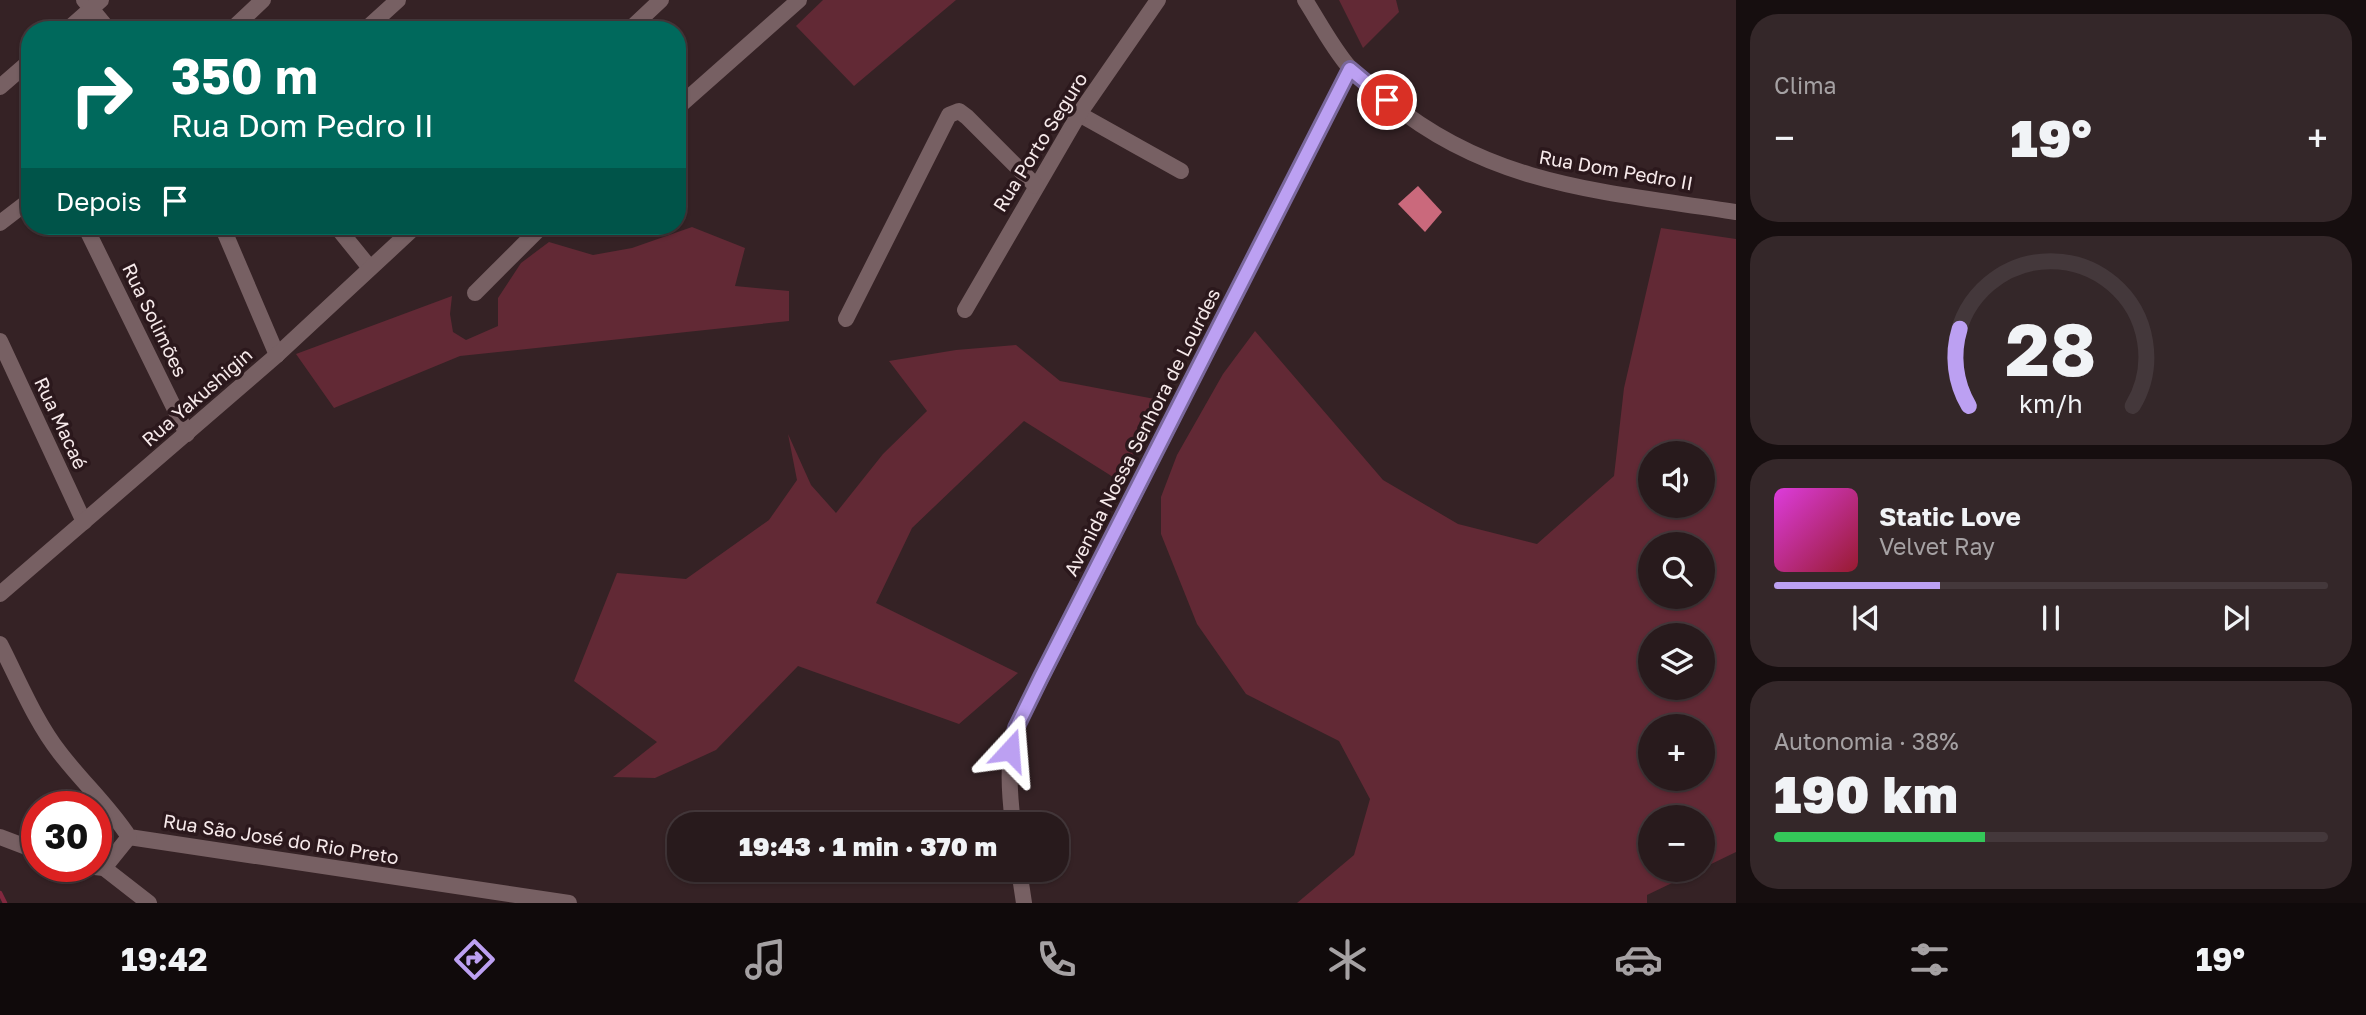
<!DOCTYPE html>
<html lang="pt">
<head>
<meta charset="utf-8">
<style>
	body { margin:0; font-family:"Golos Text",sans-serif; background:#342729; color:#f1f3f6; height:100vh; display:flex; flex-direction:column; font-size:26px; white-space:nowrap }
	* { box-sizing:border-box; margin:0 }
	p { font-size:23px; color:#a5a1a3 }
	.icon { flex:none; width:38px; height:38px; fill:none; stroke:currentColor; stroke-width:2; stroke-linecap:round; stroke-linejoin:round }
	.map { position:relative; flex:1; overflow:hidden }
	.details { display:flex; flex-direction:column; gap:14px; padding:14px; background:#160e0f; width:630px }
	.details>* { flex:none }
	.banner { position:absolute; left:21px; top:21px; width:665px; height:214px; border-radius:28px; box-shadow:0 2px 5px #0004,0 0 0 2px #44383b; background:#00695c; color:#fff; overflow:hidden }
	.buttons { position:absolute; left:1638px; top:441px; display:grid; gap:14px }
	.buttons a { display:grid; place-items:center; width:77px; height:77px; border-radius:50%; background:#281a1c; box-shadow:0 2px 5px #0004,0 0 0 2px #44383b; font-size:35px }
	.speed { position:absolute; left:21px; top:791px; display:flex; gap:14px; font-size:35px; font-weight:700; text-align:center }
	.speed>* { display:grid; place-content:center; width:91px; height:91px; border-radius:50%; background:#281a1c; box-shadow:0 2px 5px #0004,0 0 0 2px #44383b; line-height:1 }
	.speed .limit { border:10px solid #d22; background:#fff; color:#111 }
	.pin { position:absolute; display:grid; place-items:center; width:60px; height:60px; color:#fff; margin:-30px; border:4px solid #fff; border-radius:50%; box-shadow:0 2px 7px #0007 }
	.me { position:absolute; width:77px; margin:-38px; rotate:19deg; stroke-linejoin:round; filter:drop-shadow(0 0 5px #0008) }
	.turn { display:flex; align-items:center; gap:24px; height:147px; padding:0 35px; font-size:32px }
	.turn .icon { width:91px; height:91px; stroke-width:2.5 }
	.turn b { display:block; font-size:49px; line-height:60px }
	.then { display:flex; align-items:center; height:66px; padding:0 35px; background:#0003; gap:14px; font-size:26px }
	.big { font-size:52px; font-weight:800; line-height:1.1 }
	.details .widget { flex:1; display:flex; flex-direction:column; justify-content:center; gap:10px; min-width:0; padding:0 24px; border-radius:28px; background:#342729 }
	.details .dial { align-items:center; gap:0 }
	.dial svg { height:182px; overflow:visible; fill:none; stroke:#44383b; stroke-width:7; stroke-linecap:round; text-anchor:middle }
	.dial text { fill:#f1f3f6; stroke:none }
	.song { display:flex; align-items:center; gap:21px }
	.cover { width:84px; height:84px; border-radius:10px; background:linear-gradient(135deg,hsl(300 70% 55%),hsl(350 70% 35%)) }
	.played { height:7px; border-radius:4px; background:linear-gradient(90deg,#bca0f2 30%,#44383b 30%) }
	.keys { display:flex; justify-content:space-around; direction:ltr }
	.heat { display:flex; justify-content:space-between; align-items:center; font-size:38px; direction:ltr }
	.charge { height:10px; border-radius:5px; background:linear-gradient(90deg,#34c759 38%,#44383b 0) }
	.trip { position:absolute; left:667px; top:812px; width:402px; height:70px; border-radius:28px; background:#281a1c; box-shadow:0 2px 5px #0004,0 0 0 2px #44383b; font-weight:800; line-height:70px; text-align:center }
	.tabs { display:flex; height:112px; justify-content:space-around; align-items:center; background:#100a0b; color:#a5a1a3 }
	.tabs .icon { width:49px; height:49px }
	.tabs .current { color:#bca0f2 }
	.tabs b { font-size:32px; color:#f1f3f6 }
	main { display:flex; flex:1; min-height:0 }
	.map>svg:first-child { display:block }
	.green { fill:#622935; fill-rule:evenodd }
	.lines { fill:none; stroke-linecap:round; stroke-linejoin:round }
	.stream { stroke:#82283f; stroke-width:4.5 }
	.building { fill:#ca697c }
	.minor { stroke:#776063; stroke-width:16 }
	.route-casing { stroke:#7a689d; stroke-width:18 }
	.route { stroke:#bca0f2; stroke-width:12 }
	.labels { text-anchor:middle; stroke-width:7; stroke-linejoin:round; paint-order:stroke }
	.street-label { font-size:19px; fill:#f7eaeb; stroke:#2b181c }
</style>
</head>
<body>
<main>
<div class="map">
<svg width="1736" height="903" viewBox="0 0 1736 903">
	<rect width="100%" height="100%" fill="#352225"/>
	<g class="green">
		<polygon points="823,0 956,0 854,86 796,26"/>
		<polygon points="1339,0 1396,0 1399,12 1363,48"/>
		<polygon points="692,227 745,248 735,286 789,291 789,321 460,356 334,408 296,354 452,296 450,314 453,332 466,340 498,326 498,298 521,263 549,242 593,255 632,248"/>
		<path d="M1661 228 1736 239V852L1703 868V817H1650V870H1699L1647 895V903H1297L1354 855 1370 799 1339 741 1246 694 1197 624 1161 534V497L1177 455 1223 374 1255 331 1383 480 1458 524 1537 544 1614 476 1624 388ZM1703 453V506H1650V453ZM1703 544V597H1650V544ZM1703 635V688H1650V635ZM1703 726V779H1650V726Z"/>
		<polygon points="1016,345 1060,381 1160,400 1121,482 1024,421 912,528 876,603 1018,673 959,724 798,666 716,750 655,778 613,777 657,742 574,681 617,573 686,579 769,520 797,480 788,434 811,485 836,513 883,454 927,411 889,361 956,350"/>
	</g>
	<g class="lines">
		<polyline class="stream" points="0,893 5,903"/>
	</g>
	<polygon class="building" points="1418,186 1442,212 1425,232 1398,204"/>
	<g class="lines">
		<g class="minor">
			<polyline points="84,0 109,30"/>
			<path d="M1305 0C1319 22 1332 47 1349 67 1359 80 1376 91 1390 102 1494 187 1608 192 1736 212"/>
			<polyline points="67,30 101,0"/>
			<polyline points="231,30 263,0"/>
			<polyline points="365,30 398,0"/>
			<polyline points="629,30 661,0"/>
			<polyline points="0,87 30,61"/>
			<polyline points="677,108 799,0"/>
			<polyline points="1079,114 1181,171"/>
			<polyline points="0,223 30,200"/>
			<polyline points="85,226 187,434"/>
			<polyline points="222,226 277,355"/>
			<polyline points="336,226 370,268"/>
			<polyline points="475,293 542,226"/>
			<polyline points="965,310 1079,114 1158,0"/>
			<polyline points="846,319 949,115 959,111 967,117 1036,186"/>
			<polyline points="0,341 84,522"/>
			<polyline points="0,594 277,355 416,226"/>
			<path d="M0 644C19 681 35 721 60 753 83 783 109 806 129 837L569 903"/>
			<path d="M1013 824C1009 790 1007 761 1016 728L1350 69"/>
			<polyline points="0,837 37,851"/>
			<polyline points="85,866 104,868 129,837"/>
			<polyline points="104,868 149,903"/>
			<polyline points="1019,870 1024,903"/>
		</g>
	</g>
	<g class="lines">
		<defs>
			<polyline id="route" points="1010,750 1016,728 1041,677 1350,69 1387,100"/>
		</defs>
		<use href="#route" class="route-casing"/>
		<use href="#route" class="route"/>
	</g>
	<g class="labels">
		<g class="street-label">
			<text transform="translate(1040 142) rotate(-58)" y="7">Rua Porto Seguro</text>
			<text transform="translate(1616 170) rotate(10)" y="7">Rua Dom Pedro II</text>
			<text transform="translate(155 320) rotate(64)" y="7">Rua Solimões</text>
			<text transform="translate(197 397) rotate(-41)" y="7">Rua Yakushigin</text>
			<text transform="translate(61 423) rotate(65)" y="7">Rua Macaé</text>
			<text transform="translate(1142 432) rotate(-63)" y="7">Avenida Nossa Senhora de Lourdes</text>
			<text transform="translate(281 839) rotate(9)" y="7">Rua São José do Rio Preto</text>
		</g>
	</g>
</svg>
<div class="buttons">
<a><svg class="icon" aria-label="sound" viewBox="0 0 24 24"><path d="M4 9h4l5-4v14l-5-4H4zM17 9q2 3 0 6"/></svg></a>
<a><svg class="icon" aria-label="search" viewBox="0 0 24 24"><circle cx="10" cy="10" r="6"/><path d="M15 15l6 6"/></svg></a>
<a><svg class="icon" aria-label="layers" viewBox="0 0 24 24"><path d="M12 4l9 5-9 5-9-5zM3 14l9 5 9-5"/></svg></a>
<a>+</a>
<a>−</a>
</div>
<div class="speed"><div class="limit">30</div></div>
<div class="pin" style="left:1387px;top:100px;background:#d93025"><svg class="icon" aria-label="arrive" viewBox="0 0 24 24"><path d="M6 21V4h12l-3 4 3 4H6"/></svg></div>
<svg class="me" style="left:1010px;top:750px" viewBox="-20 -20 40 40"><path d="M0-17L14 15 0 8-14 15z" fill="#bca0f2" stroke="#fff" stroke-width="4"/></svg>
<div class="trip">19:43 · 1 min · 370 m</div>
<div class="banner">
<div class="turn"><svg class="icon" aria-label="right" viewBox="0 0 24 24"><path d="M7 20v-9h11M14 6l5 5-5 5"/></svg><div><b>350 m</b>Rua Dom Pedro II</div></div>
<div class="then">Depois<svg class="icon" aria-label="arrive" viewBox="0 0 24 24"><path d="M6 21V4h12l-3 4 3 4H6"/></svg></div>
</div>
</div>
<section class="details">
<div class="widget"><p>Clima</p>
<div class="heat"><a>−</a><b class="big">19°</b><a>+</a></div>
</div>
<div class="widget dial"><svg viewBox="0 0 100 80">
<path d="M14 69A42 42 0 1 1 86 69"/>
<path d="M14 69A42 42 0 0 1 10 35" stroke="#bca0f2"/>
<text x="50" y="56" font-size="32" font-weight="700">28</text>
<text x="50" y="72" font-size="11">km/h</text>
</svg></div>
<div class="widget">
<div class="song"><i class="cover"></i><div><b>Static Love</b><p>Velvet Ray</p></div></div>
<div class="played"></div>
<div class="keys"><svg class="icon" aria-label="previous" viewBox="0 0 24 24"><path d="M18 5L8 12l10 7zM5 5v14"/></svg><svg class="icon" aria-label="pause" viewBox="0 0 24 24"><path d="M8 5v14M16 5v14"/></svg><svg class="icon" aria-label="next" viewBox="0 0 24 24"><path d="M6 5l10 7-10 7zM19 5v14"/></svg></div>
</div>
<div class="widget"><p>Autonomia · 38%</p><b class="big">190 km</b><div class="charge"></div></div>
</section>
</main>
<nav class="tabs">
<b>19:42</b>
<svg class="icon current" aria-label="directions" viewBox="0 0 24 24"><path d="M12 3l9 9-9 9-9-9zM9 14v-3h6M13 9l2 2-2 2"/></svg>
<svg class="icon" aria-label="music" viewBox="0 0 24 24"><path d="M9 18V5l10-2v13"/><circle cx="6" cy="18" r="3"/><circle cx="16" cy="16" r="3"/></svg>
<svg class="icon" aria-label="phone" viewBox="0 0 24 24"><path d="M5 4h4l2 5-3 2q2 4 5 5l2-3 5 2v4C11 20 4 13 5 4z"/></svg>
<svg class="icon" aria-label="climate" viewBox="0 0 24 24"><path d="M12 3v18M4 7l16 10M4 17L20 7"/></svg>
<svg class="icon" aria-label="car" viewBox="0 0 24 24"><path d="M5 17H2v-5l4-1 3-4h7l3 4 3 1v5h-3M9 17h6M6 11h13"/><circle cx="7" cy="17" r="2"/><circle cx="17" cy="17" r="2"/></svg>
<svg class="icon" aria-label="filters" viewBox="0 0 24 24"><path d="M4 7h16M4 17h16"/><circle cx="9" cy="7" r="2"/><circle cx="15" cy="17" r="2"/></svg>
<b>19°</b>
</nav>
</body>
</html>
